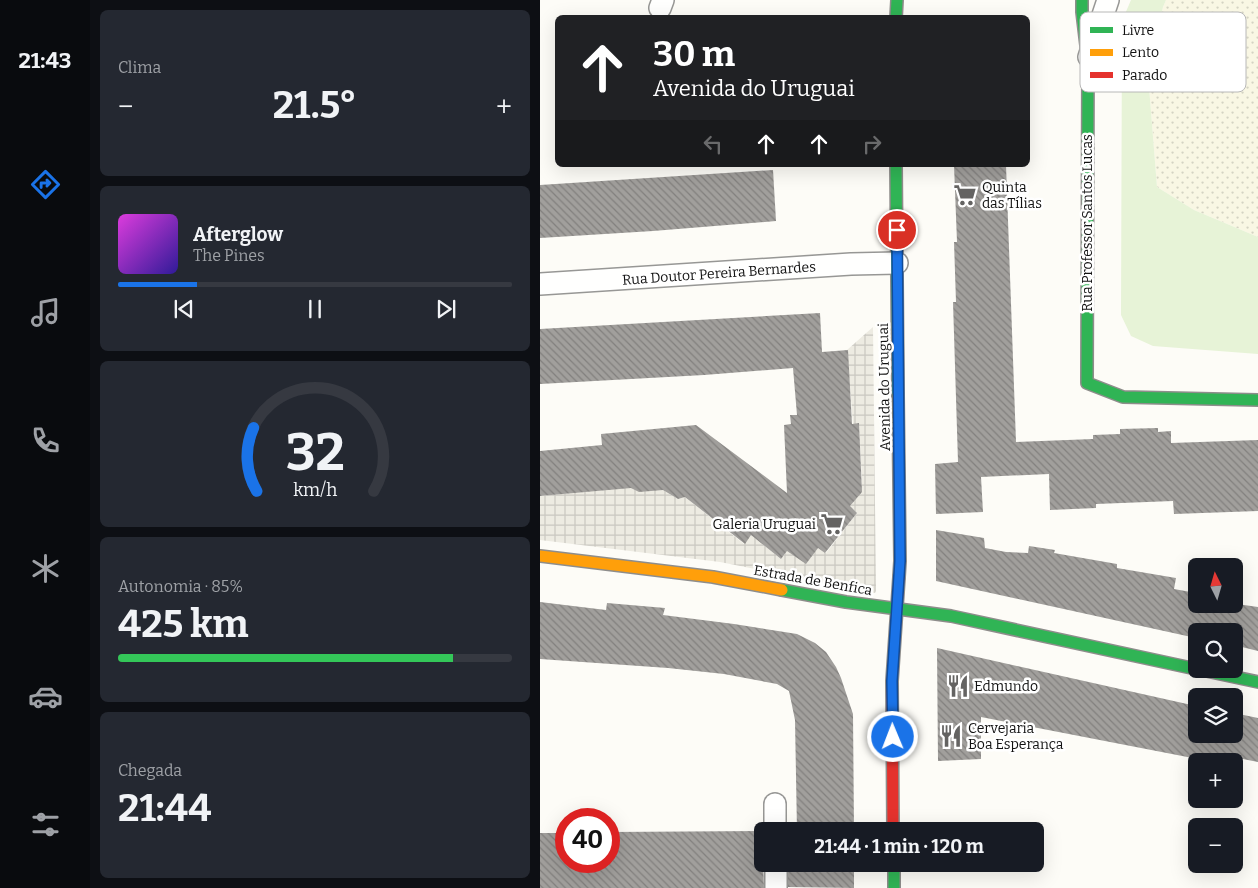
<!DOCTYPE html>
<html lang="pt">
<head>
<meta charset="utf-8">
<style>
	body { margin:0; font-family:Bitter,serif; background:#242831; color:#f1f3f6; height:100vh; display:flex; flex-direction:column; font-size:19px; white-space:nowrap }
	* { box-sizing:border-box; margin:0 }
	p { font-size:16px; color:#9ea1a6 }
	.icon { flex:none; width:28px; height:28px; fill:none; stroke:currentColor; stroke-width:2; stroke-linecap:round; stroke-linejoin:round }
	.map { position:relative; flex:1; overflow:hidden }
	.details { display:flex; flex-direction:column; gap:10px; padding:10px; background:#0d0f14; width:450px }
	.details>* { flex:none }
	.banner { position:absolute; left:15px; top:15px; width:475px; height:152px; border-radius:8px; box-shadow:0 5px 20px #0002; background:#202124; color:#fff; overflow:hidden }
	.needle { width:32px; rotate:355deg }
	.controls { position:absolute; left:648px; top:558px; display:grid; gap:10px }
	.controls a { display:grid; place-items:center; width:55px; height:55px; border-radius:8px; background:#171b24; box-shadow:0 5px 20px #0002; font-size:25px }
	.speed { position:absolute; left:15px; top:808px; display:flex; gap:10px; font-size:25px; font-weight:700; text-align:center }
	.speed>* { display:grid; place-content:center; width:65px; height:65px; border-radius:50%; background:#171b24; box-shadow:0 5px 20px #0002; line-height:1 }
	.speed .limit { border:8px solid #d22; background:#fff; color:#111 }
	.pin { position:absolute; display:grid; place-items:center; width:42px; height:42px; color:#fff; margin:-21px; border:2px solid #fff; border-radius:50%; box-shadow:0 1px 5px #0007 }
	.me { position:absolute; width:55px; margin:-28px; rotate:359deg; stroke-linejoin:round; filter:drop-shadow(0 0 4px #0008) }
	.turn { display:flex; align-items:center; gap:18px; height:105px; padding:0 15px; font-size:22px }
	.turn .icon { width:65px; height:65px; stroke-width:2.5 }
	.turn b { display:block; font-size:35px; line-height:42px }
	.lanes { display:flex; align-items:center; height:48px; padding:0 15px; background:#0003; justify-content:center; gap:25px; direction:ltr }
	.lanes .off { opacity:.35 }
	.big { font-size:38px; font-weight:700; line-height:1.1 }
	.details .widget { flex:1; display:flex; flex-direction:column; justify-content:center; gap:8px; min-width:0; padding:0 18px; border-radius:8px; background:#242831 }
	.details .dial { align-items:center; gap:0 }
	.dial svg { height:130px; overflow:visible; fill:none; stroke:#363941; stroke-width:7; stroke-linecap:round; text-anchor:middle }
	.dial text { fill:#f1f3f6; stroke:none }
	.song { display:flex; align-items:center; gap:15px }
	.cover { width:60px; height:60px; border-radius:8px; background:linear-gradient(135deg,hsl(300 70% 55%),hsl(250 70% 35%)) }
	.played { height:5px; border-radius:2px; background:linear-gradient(90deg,#1a73e8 20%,#363941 20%) }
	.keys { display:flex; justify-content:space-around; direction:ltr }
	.heat { display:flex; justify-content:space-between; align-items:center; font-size:28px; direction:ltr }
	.charge { height:8px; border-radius:4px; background:linear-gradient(90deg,#34c759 85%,#363941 0) }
	.trip { position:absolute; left:214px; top:822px; width:290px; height:50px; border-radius:8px; background:#171b24; box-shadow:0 5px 20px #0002; font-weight:700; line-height:50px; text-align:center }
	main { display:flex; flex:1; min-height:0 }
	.tabs { display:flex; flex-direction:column; width:90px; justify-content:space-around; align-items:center; background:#090b0e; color:#9ea1a6 }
	.tabs .icon { width:35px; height:35px }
	.tabs .current { color:#1a73e8 }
	.tabs b { font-size:22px; color:#f1f3f6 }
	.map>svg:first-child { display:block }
	.farmland { fill:url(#farmland-dots) }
	.grass { fill:#e7f3d7 }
	.plaza { fill:url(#plaza-grid) }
	.building { fill:url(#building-back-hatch) }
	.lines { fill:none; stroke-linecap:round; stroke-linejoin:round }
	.street-casing { stroke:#979795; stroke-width:24 }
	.fast-casing { stroke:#8e8d8b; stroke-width:14 }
	.slow-casing { stroke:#8e8d8b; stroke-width:14 }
	.jam-casing { stroke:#8e8d8b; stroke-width:14 }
	.street { stroke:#fffffe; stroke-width:21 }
	.fast { stroke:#30b455; stroke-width:11 }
	.slow { stroke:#ff9f0a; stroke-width:11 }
	.jam { stroke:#e5322d; stroke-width:11 }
	.route-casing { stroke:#114b97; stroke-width:12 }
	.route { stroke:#1a73e8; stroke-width:9 }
	.labels { text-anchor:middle; stroke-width:5; stroke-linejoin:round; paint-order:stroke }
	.poi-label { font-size:14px; fill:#111; stroke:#fff; text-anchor:start }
	.street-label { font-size:14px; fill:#111; stroke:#fff }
	.key { fill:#fff; stroke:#b8b8b8; stroke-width:1 }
	.key-label { font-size:14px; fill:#111 }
</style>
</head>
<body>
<main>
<nav class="tabs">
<b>21:43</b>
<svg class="icon current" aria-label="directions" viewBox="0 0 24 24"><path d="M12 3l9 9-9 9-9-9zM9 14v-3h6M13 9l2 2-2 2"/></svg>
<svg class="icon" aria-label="music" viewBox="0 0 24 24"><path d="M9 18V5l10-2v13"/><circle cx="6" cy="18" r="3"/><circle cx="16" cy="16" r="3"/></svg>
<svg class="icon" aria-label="phone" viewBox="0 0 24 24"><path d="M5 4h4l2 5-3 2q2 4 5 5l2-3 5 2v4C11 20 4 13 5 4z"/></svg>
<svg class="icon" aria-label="climate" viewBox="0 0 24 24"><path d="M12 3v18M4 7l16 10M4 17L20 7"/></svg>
<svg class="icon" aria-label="car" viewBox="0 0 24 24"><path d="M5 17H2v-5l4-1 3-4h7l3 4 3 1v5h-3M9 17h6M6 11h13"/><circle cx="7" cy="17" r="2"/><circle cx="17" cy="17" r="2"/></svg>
<svg class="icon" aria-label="filters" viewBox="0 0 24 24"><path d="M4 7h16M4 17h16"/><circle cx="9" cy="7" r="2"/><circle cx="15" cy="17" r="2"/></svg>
</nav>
<section class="details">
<div class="widget"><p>Clima</p>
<div class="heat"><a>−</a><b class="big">21.5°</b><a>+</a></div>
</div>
<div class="widget">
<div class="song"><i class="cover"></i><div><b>Afterglow</b><p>The Pines</p></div></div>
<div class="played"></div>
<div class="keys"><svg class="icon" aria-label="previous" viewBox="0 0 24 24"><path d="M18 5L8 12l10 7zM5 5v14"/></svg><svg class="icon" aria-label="pause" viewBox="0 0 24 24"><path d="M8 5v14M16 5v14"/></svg><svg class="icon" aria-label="next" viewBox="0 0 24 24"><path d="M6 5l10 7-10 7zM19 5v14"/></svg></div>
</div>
<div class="widget dial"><svg viewBox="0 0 100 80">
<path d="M14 69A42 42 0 1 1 86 69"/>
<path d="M14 69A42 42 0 0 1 12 30" stroke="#1a73e8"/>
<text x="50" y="56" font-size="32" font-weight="700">32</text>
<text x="50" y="72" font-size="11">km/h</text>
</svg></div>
<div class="widget"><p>Autonomia · 85%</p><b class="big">425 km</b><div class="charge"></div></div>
<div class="widget"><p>Chegada</p><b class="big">21:44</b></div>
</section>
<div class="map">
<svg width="718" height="888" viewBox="0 0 718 888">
	<defs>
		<pattern id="farmland-dots" width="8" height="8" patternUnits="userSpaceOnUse" patternTransform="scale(1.25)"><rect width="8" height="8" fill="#f9f7e4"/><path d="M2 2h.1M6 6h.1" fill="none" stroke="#d4d3c3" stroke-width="1.8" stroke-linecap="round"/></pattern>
		<pattern id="plaza-grid" width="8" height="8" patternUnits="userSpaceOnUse" patternTransform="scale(1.25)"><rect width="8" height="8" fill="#edebe2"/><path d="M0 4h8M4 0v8" fill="none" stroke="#cac8c1"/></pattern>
		<pattern id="building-back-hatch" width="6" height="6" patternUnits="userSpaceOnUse" patternTransform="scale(1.25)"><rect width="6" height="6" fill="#a19f9c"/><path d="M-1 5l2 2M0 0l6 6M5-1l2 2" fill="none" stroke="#82807e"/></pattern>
	</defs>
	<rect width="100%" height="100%" fill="#fdfcf7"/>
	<polygon class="farmland" points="626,0 718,0 718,237 654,210 617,187 608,74 623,7"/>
	<polygon class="grass" points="591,0 626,0 623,7 608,74 617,187 654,210 718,237 718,354 613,346 591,336 581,315 582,21"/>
	<polygon class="plaza" points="333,327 336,591 335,593 180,562 0,540 0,496 90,487 123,490 138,499 145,497 204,544 211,535 241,559 247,551 278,548 286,553 317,513 310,506 316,498 322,483 319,424 313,424 307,350"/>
	<g class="building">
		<polygon points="414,165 466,165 476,442 553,439 553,435 580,434 580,429 618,428 618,432 631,431 631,443 718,440 718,511 634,514 633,501 556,504 556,508 510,510 509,474 441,477 443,512 396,514 395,464 418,462 413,302 416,302 414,242 417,242"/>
		<polygon points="233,170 236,221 113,231 0,238 0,185"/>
		<polygon points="280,313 282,352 308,350 312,424 319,423 322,492 310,506 317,513 285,553 278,548 266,564 247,551 241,559 211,535 205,544 145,497 138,499 123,490 99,492 91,488 0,496 0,451 62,445 61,434 156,425 247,493 244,425 251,424 250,415 257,415 253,368 164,375 0,384 0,329"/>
		<polygon points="396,530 444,538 445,548 466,552 488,553 489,546 515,550 514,553 577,564 577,568 636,578 634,589 656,593 656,604 694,604 694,600 698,601 697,604 718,607 718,651 694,645 694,631 656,631 656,638 396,581"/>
		<polygon points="0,602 66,610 67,603 125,608 123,615 194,624 257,634 275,643 286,652 296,667 301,678 313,714 314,831 247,831 257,831 255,720 249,691 237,684 184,674 128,668 0,659"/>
		<polygon points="397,648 656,706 656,734 694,734 694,713 718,718 718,762 693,757 692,761 668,761 441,717 441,759 398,761"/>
		<polygon points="222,831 224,888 0,888 0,833 26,833 26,861 69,861 69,832"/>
		<polygon points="248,864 314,864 314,888 248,887"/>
	</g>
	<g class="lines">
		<defs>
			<g id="street">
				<polyline points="120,8 123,0"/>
				<polyline points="549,57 568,0"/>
				<polyline points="0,284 311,264 357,263"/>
				<polyline points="235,804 235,831"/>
				<polyline points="236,864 236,888"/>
			</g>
			<g id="fast">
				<polyline points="542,0 542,12 548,62 547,383 583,397 718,400"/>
				<polyline points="356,18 357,0"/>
				<polyline points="356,165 358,395"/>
				<polyline points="242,590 306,602 411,616 656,669"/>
				<polyline points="657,669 718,682"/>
				<polyline points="354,864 354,888"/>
			</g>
			<g id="slow">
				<polyline points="358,395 360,561 359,577"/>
				<polyline points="0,556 173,577 242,590"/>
			</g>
			<polyline id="jam" points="353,831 352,681 359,577"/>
		</defs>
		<use href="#street" class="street-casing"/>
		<use href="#fast" class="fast-casing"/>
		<use href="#slow" class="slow-casing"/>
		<use href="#jam" class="jam-casing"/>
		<use href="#street" class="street"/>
		<use href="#fast" class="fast"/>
		<use href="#slow" class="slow"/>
		<use href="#jam" class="jam"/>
	</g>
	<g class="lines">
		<defs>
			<polyline id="route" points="353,737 352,681 360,561 357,230"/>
		</defs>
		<use href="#route" class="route-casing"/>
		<use href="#route" class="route"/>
	</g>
	<defs>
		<symbol id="supermarket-bare" viewBox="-9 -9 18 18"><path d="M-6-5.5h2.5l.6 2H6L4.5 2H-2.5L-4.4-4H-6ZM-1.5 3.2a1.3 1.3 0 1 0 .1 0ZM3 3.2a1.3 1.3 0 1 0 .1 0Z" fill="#646362" stroke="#fff" stroke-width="2.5" paint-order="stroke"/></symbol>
		<symbol id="restaurant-bare" viewBox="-9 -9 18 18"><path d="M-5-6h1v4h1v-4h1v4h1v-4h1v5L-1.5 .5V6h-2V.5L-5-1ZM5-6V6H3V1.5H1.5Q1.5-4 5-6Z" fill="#646362" stroke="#fff" stroke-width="2.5" paint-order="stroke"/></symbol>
	</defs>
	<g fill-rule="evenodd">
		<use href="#supermarket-bare" x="409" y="179" width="32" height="32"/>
		<use href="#supermarket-bare" x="276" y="508" width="32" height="32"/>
		<use href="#restaurant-bare" x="402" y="670" width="32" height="32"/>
		<use href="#restaurant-bare" x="395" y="720" width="32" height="32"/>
	</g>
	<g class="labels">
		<g class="poi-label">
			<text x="442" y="192">Quinta<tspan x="442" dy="16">das Tílias</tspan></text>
			<text x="276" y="529" text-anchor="end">Galeria Uruguai</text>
			<text x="434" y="691">Edmundo</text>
			<text x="428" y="733">Cervejaria<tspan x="428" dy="16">Boa Esperança</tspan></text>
		</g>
		<g class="street-label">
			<text transform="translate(547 223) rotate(-90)" y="5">Rua Professor Santos Lucas</text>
			<text transform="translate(179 273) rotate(-4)" y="5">Rua Doutor Pereira Bernardes</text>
			<text transform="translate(344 387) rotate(-91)" y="5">Avenida do Uruguai</text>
			<text transform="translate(273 580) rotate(10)" y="5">Estrada de Benfica</text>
		</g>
	</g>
	<rect x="540" y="12" width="166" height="80" rx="8" class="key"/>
	<rect x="550" y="27" width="23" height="6" fill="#30b455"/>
	<rect x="550" y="49" width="23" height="7" fill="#ff9f0a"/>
	<rect x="550" y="72" width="23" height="6" fill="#e5322d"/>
	<g class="key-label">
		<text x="582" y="35">Livre</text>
		<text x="582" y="57">Lento</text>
		<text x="582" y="80">Parado</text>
	</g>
</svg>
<div class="controls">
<a><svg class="needle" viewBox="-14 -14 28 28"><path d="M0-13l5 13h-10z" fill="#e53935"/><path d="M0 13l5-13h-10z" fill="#9ea1a6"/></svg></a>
<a><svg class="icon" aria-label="search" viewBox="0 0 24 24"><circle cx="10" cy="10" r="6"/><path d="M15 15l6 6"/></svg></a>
<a><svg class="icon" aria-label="layers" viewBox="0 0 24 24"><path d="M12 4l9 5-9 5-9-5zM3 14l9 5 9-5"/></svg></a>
<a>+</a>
<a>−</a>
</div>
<div class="speed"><div class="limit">40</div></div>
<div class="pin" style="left:357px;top:230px;background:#d93025"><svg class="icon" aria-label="arrive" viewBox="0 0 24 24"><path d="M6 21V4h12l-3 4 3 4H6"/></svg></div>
<svg class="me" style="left:353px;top:737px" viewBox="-20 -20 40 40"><circle r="17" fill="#1a73e8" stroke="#fff" stroke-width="3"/><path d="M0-11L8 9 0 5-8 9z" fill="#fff"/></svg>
<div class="trip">21:44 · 1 min · 120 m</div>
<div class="banner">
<div class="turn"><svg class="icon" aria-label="ahead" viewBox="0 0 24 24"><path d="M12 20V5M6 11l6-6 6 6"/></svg><div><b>30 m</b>Avenida do Uruguai</div></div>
<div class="lanes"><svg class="icon off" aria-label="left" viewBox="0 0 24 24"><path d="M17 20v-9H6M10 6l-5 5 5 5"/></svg><svg class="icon" aria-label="ahead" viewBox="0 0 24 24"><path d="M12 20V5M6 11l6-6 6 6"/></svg><svg class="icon" aria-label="ahead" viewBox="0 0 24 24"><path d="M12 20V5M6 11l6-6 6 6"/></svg><svg class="icon off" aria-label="right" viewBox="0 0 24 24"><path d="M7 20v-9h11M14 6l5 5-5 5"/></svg></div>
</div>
</div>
</main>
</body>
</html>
